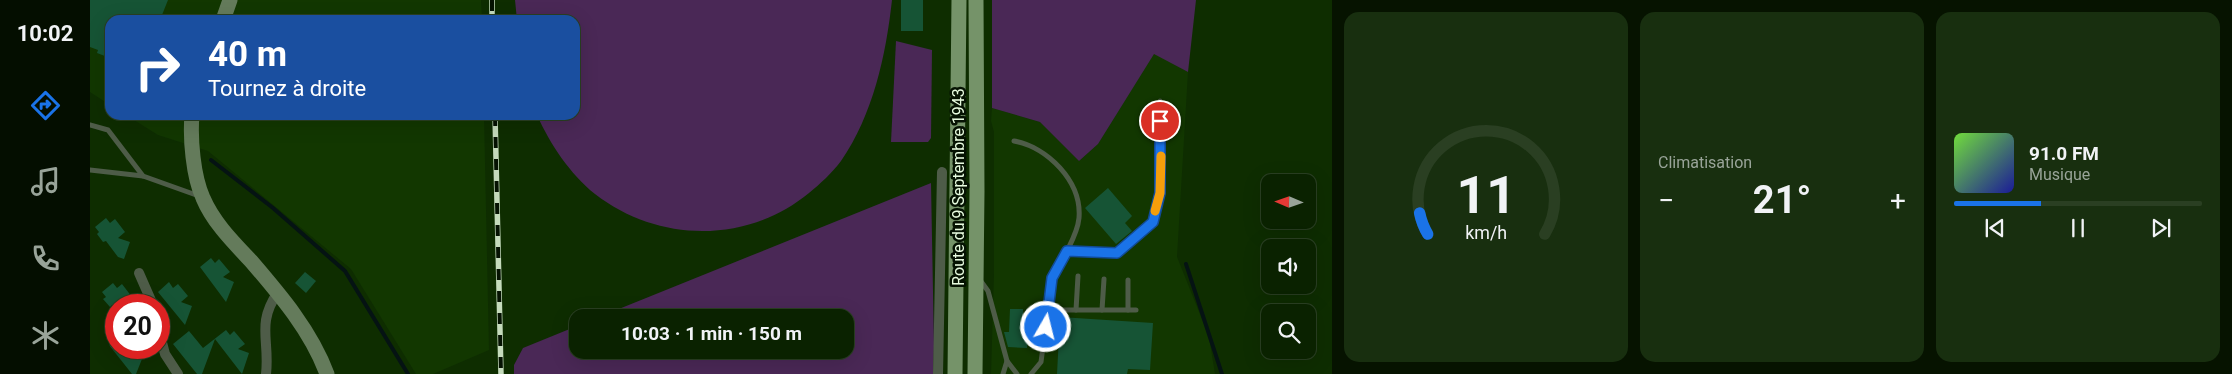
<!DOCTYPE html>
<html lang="fr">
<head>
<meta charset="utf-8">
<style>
	body { margin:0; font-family:Roboto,sans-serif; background:#182f0f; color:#f1f3f6; height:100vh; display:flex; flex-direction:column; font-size:19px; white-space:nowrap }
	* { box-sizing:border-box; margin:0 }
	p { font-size:16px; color:#99a499 }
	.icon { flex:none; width:28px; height:28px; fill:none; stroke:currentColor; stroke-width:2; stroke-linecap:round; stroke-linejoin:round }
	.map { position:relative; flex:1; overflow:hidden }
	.sheet { display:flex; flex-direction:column; gap:12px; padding:12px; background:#061300; width:900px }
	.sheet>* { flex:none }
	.banner { position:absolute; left:15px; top:15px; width:475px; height:105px; border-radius:15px; box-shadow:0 5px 20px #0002,0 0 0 1px #2a3f22; background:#1a4fa0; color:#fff; overflow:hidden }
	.needle { width:32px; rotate:272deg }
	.buttons { position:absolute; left:1171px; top:174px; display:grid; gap:10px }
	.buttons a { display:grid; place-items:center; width:55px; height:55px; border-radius:10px; background:#0a2200; box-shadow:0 5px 20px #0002,0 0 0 1px #2a3f22; font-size:25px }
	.speed { position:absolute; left:15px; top:294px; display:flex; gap:10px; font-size:25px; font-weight:700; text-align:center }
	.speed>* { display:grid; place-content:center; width:65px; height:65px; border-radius:50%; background:#0a2200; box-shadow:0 5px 20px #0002,0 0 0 1px #2a3f22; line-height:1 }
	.speed .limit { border:8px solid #d22; background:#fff; color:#111 }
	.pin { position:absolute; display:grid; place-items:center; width:42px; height:42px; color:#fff; margin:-21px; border:2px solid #fff; border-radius:50%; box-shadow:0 1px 5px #0007 }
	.me { position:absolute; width:55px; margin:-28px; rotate:8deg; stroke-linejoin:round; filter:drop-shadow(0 0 4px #0008) }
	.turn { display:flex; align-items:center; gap:18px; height:105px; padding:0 20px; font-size:22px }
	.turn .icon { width:65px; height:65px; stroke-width:2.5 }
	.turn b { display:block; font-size:35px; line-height:42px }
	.big { font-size:38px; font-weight:700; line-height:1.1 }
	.sheet .card { flex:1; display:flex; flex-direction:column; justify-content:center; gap:8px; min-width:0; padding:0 18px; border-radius:15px; background:#182f0f }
	.sheet .dial { align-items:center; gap:0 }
	.dial svg { height:130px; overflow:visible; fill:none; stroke:#2a3f22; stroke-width:7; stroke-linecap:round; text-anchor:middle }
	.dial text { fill:#f1f3f6; stroke:none }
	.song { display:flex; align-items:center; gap:15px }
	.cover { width:60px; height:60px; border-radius:8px; background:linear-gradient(135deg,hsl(100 70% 55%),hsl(240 70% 35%)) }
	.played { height:5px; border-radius:2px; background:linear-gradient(90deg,#1a73e8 35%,#2a3f22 35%) }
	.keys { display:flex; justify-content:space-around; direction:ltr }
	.heat { display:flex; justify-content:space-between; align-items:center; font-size:28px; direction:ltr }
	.sheet .tiles { flex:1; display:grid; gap:12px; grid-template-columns:repeat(3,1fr) }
	.trip { position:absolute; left:479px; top:309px; width:285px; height:50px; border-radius:15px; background:#0a2200; box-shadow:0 5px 20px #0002,0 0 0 1px #2a3f22; font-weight:700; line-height:50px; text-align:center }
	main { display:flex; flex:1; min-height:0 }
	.dock { display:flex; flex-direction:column; width:90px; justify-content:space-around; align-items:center; background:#040e00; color:#99a499 }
	.dock .icon { width:35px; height:35px }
	.dock .selected { color:#1a73e8 }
	.dock b { font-size:22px; color:#f1f3f6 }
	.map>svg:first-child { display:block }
	.built { fill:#123700 }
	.green { fill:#4a2856 }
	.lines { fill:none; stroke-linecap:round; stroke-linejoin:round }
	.stream { stroke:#051313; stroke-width:4 }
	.building { fill:#165435 }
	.lane { stroke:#4e5c48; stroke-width:5 }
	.street { stroke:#4e5c48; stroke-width:10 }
	.secondary { stroke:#647b5b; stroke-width:15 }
	.primary { stroke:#759369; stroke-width:15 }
	.rail-casing { stroke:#c5dbbc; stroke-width:5.5 }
	.rail { stroke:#051202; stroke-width:4; stroke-dasharray:11; stroke-linecap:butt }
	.route-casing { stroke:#114b97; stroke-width:12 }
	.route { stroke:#1a73e8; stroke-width:9 }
	.slow { stroke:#f59e0b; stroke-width:9 }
	.labels { text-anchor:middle; stroke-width:5; stroke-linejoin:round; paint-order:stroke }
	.street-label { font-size:16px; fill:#e7fbdf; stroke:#051202 }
</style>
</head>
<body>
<main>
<nav class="dock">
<b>10:02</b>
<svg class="icon selected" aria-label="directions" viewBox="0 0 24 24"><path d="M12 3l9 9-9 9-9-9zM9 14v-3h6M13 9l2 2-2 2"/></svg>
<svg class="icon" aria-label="music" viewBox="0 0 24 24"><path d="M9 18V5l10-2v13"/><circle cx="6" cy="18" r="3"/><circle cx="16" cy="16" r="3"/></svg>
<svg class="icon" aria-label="phone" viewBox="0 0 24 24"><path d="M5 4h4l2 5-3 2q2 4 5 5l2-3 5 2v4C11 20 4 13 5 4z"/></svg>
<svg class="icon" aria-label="climate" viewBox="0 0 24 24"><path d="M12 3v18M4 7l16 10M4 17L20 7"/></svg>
</nav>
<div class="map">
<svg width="1242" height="374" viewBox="0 0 1242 374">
	<rect width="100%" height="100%" fill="#0e2d00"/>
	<g class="built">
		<polygon points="0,0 391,0 392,20 20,20 20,105 0,92"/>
		<polygon points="1064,53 1098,72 1087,257 1119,337 1125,374 901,374 904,274 904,132 901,121 902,108 950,122 989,161 1008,144"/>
		<polygon points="36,115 394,115 399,350 343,374 326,374 261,269 118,151 68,135"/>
	</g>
	<g class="green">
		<path d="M425 0H802C796 55 783 115 751 161 742 173 730 184 719 193 657 244 568 243 505 194 480 174 460 144 447 115H485V20H427Z"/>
		<polygon points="902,0 1106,0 1098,72 1064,54 1008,144 989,161 950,122 902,108"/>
		<polygon points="806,41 842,50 841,138 838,142 801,142"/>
		<polygon points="841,183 844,346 843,374 424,374 424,365 433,348 487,326 488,350 755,350 755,318 509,317"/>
	</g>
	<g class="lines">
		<g class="stream">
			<polyline points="121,160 183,208 255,271 318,374"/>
			<polyline points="1096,264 1132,374"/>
		</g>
	</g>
	<g class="building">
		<polygon points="0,0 78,0 70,20 20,20 20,58 7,53 8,50 0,47"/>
		<rect x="811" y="0" width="22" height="31"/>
		<polygon points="1018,188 1042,216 1035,223 1042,231 1026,244 995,208"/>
		<polygon points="16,218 20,223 25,219 35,232 28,238 40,242 34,259 28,257 16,241 13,242 7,234 9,232 5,227"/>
		<polygon points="121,258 125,263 129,259 140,272 133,277 144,282 136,302 110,267"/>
		<polygon points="215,272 226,281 216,293 205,283"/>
		<polygon points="79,282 83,288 88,284 98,296 91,302 102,306 95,325 68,292"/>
		<polygon points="23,283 27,288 32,284 42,297 32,305 26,305 26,310 22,305 20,307 13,299 16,297 12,292"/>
		<polygon points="920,309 933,309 933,333 938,333 937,348 918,347 914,332 919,332"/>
		<polygon points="970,317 1063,323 1060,370 1038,369 1037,374 967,374"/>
		<polygon points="136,330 140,335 144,331 155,344 148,349 159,353 152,374 125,339 112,374 107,374 83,344 99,331 113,348"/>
		<polygon points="19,345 24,348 50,348 41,355 52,359 46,374 42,374"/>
	</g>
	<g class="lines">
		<g class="lane">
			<polyline points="0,125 18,130 53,176 109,196"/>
			<path d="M924 141C957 147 992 181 989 218 988 230 982 241 977 251"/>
			<polyline points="0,170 53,176"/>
			<polyline points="890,280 898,291 917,361 913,374"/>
			<polyline points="958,310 1046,310"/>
			<polyline points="986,310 988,276"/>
			<polyline points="1012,310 1014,279"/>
			<polyline points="1038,310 1038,280"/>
			<polyline points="917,361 927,374"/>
			<path d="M941 374 951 362 962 278 977 251 1027 253C1038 243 1052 234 1062 223 1076 205 1071 125 1070 101"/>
		</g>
		<g class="street">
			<polyline points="49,273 63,305"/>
			<polyline points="69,331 75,354 88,374"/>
			<path d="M176 374C180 340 166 324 188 292"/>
			<polyline points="848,374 852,172"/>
		</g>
		<g class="secondary">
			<polyline points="133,20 140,0"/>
			<path d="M102 115C100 138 103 176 113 198 123 222 143 242 161 261 191 296 221 331 237 374"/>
		</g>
		<g class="primary">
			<polyline points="865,374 869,0"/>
			<polyline points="885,374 887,191 886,0"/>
		</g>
		<defs>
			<g id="rail">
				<polyline points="402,0 402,20"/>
				<polyline points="405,115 411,374"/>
			</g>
		</defs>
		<use href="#rail" class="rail-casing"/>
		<use href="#rail" class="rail"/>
	</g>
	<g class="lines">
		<defs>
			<polyline id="route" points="956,327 962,278 977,251 1027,253 1063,222 1070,193 1070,121"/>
		</defs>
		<use href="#route" class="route-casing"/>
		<use href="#route" class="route"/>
		<polyline class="slow" points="1065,211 1070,193 1071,156"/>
	</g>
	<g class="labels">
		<g class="street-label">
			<text transform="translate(868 187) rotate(-90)" y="6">Route du 9 Septembre 1943</text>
		</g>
	</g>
</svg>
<div class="buttons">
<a><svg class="needle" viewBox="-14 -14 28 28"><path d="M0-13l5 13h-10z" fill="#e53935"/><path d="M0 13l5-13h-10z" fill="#99a499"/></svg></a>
<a><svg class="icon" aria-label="sound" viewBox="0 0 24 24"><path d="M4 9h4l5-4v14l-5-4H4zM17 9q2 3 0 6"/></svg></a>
<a><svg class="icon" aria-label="search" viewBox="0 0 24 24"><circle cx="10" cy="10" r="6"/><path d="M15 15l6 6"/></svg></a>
</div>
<div class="speed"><div class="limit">20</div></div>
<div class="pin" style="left:1070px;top:121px;background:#d93025"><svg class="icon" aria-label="arrive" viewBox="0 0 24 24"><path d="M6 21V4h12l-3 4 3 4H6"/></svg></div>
<svg class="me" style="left:956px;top:327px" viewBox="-20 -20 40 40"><circle r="17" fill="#1a73e8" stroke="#fff" stroke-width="3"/><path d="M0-11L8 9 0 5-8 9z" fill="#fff"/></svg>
<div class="trip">10:03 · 1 min · 150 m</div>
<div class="banner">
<div class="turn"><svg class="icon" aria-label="right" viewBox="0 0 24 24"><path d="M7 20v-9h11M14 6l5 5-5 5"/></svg><div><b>40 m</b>Tournez à droite</div></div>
</div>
</div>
<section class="sheet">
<div class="tiles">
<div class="card dial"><svg viewBox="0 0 100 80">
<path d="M14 69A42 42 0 1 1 86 69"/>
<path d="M14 69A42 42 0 0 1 9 56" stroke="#1a73e8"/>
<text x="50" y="56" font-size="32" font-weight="700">11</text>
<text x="50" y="72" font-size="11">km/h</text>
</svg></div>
<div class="card"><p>Climatisation</p>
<div class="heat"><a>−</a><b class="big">21°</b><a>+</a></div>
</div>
<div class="card">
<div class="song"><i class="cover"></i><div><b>91.0 FM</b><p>Musique</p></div></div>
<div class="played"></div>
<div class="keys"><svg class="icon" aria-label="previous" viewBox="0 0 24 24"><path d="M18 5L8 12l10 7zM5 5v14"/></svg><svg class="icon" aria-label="pause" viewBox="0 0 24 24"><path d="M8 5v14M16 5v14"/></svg><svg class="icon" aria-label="next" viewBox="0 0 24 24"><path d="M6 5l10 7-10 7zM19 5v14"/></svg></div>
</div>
</div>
</section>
</main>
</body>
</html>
